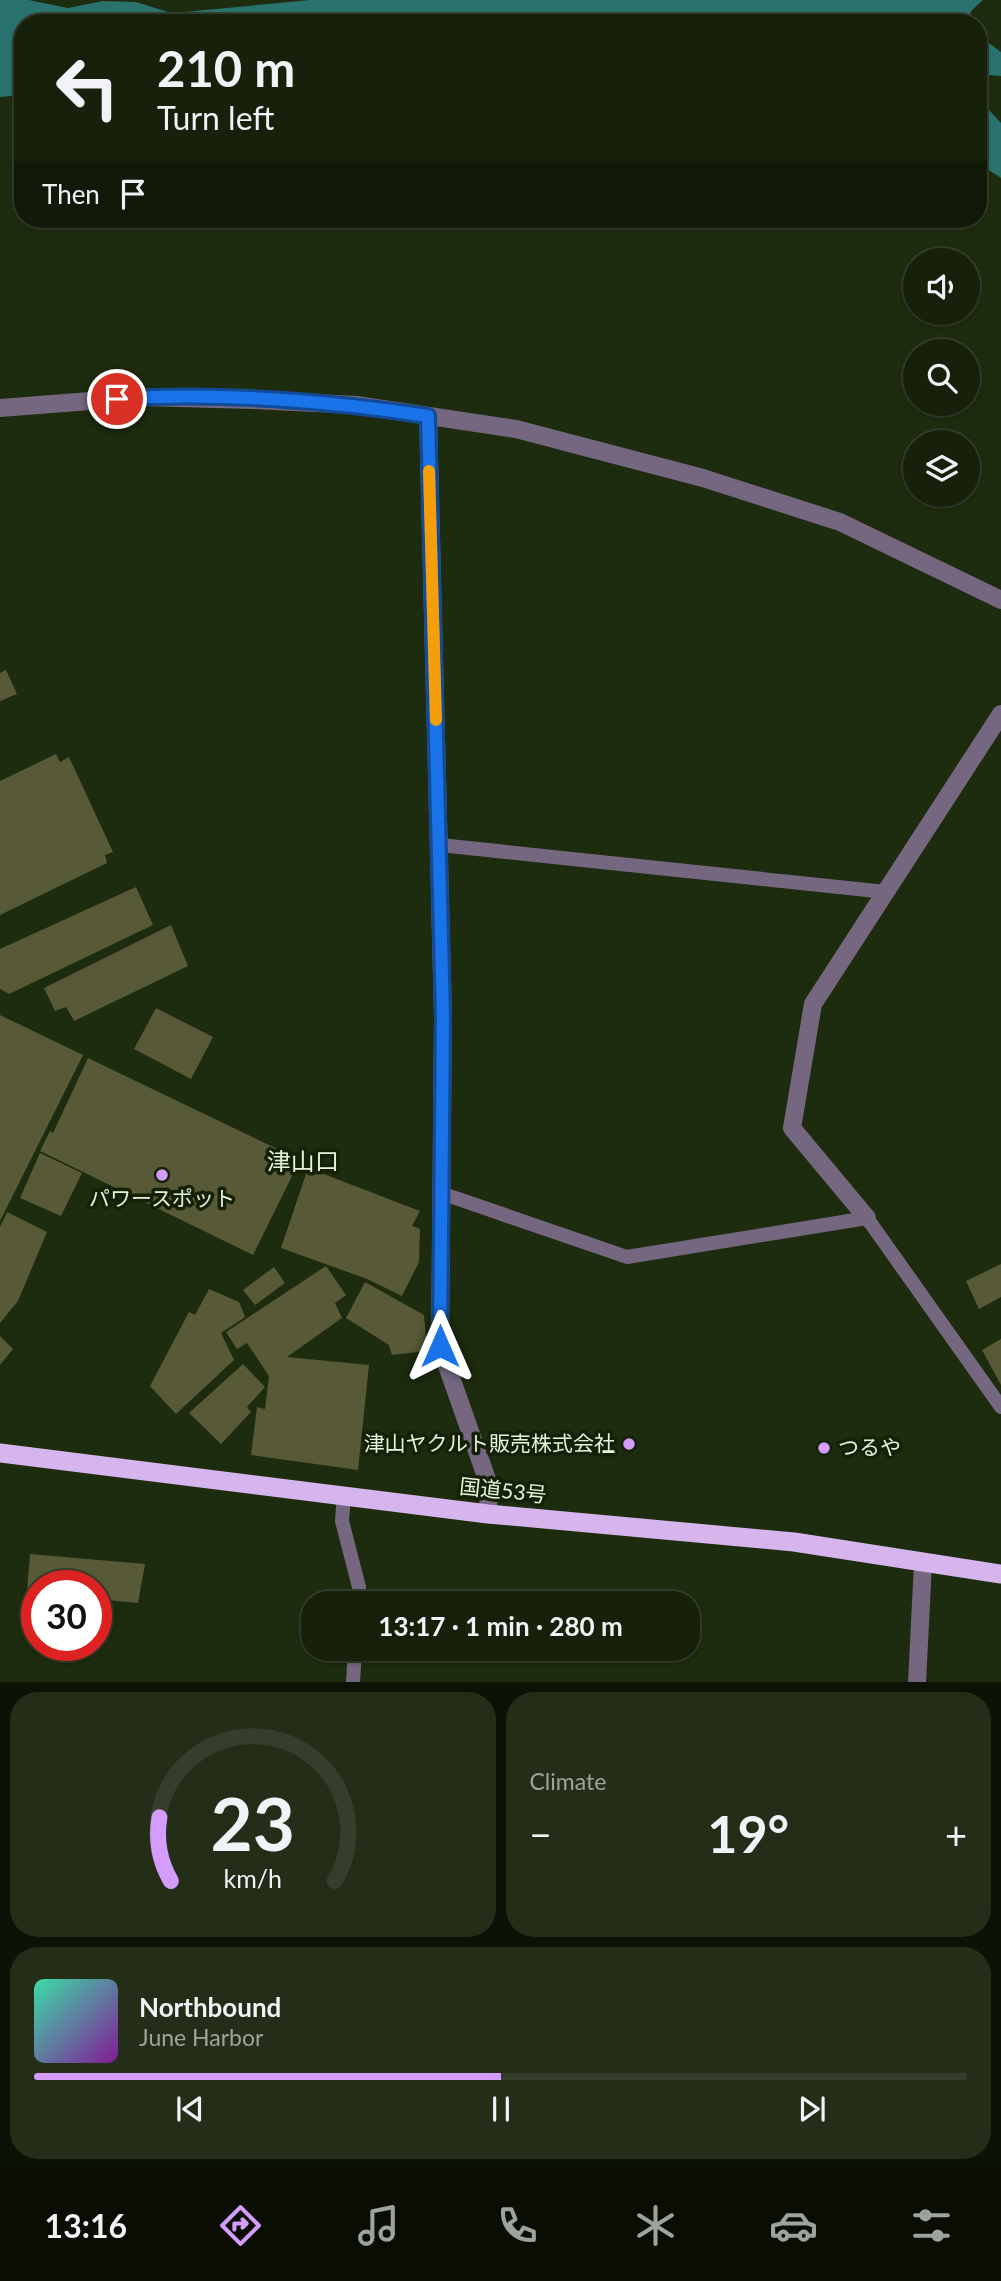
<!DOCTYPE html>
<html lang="en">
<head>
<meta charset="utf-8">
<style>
	body { margin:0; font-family:Lato,"Noto Sans JP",sans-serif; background:#232d18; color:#f1f3f6; height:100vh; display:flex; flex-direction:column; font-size:26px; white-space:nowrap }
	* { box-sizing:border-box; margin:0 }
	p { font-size:23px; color:#9ea39c }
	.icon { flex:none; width:38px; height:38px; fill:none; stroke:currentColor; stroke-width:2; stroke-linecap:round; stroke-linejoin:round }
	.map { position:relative; height:1682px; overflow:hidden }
	.panel { display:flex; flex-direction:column; gap:10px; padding:10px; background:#0c1206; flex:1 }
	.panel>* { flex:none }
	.top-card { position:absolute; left:14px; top:14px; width:973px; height:214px; border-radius:28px; box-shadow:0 2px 5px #0004,0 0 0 2px #353e2b; background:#16200a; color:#f1f3f6; overflow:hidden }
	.fabs { position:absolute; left:903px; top:248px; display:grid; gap:14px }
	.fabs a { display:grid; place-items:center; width:77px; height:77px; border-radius:50%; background:#16200a; box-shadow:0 2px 5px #0004,0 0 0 2px #353e2b; font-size:35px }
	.speed { position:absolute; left:21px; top:1570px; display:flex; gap:14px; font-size:35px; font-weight:700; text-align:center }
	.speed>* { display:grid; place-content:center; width:91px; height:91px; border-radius:50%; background:#16200a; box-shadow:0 2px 5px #0004,0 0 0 2px #353e2b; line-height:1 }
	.speed .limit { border:10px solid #d22; background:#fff; color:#111 }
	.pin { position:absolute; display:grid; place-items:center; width:60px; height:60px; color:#fff; margin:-30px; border:4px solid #fff; border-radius:50%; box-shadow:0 2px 7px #0007 }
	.me { position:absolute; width:77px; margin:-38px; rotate:0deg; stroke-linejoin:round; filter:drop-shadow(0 0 5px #0008) }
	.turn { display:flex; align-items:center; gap:24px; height:147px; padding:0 28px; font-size:32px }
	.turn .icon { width:91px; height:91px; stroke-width:2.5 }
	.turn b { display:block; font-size:49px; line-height:60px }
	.then { display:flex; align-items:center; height:66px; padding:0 28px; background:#0003; gap:14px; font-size:26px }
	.big { font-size:52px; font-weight:700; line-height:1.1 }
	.panel .tile { flex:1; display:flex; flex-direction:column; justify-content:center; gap:10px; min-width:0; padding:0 24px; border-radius:28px; background:#232d18 }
	.panel .dial { align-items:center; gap:0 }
	.dial svg { height:182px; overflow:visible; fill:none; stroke:#353e2b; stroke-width:7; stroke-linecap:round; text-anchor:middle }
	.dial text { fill:#f1f3f6; stroke:none }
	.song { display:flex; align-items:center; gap:21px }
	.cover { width:84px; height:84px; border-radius:10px; background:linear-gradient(135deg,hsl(160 70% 55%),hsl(290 70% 35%)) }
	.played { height:7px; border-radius:4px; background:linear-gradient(90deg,#d49cfb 50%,#353e2b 50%) }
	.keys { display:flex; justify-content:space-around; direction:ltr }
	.heat { display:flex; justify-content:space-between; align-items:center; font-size:38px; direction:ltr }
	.panel .tiles { flex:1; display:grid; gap:10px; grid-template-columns:1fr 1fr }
	.tile:last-child { grid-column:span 2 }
	.trip { position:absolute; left:301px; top:1591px; width:399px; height:70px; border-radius:28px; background:#16200a; box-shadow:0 2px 5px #0004,0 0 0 2px #353e2b; font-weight:700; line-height:70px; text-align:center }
	.menu { display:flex; height:112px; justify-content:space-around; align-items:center; background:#090d04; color:#9ea39c }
	.menu .icon { width:49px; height:49px }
	.menu .active { color:#d49cfb }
	.menu b { font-size:32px; color:#f1f3f6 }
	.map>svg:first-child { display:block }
	.water { fill:#29726e }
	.building { fill:#585937 }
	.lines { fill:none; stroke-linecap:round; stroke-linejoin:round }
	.service { stroke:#75677f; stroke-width:14 }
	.minor { stroke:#75677f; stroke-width:18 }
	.trunk { stroke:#d5b5ec; stroke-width:19 }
	.route-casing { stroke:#114b97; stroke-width:18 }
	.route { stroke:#1a73e8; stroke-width:12 }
	.slow { stroke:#f59e0b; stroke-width:12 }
	.poi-dot { fill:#d49cfb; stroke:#142105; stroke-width:2.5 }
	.labels { text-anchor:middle; stroke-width:7; stroke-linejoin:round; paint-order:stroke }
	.poi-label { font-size:21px; fill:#e7f1df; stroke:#142105 }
	.street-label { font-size:21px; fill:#e7f1df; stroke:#142105 }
	.quarter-label { font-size:24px; fill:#e7f1df; stroke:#142105 }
</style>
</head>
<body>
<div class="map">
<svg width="1001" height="1683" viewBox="0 0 1001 1683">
	<rect width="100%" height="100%" fill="#1d2b0e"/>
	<g class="water">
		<polygon points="0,0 29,0 68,8 103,1 136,2 168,12 184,12 310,0 983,0 971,11 968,23 23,23 23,95 0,97"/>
		<polygon points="978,35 1001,52 1001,76 978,74"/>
		<polygon points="978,109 989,110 1001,123 1001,178 978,163"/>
	</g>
	<g class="building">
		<polygon points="6,670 17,694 0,701 0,673"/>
		<polygon points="56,754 60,762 69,757 113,852 105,855 107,863 0,915 0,781"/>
		<polygon points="136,887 153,925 9,994 0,989 0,949"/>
		<polygon points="171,925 188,966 74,1021 66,1007 55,1011 44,988"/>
		<polygon points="156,1008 213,1037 191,1079 134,1049"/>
		<polygon points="0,1015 83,1055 0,1221"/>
		<polygon points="88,1058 300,1160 253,1255 40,1151 50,1131 53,1133"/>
		<polygon points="40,1153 82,1173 61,1216 20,1198"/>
		<polygon points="308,1168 420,1211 412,1226 420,1229 419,1262 402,1296 367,1279 281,1248"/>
		<polygon points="7,1212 47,1232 18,1301 0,1323 0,1227"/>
		<polygon points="1001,1264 1001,1297 979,1309 966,1281"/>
		<polygon points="326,1266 346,1295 335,1303 342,1318 287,1357 369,1365 358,1470 251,1455 257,1407 265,1409 269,1376 247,1343 237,1349 226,1332"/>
		<polygon points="274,1267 285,1283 255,1305 243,1290"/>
		<polygon points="365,1282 424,1315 427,1351 392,1355 389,1345 346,1318"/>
		<polygon points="209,1289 239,1302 245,1317 221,1333 234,1360 176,1414 150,1386 189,1312 195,1315"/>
		<polygon points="0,1336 13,1349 0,1365"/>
		<polygon points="1001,1339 1001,1385 982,1350"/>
		<polygon points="243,1364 265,1387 247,1407 251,1412 221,1444 189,1413"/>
		<polygon points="30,1554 145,1564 138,1603 96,1599 96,1586 37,1586 37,1592 27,1591"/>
	</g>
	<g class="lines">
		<g class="service">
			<polyline points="440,845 886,892"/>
			<polyline points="441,1193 627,1257 867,1218 1001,1407"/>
			<polyline points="344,1494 342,1521 359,1587 358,1603"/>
			<polyline points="353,1683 355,1648"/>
		</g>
		<g class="minor">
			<polyline points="0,408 141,397 253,400 356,405 516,429 703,478 840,522 1001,600"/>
			<polyline points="428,416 443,1017 440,1346 489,1485 488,1514"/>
			<polyline points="867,1218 792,1128 813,1004 1001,714"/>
			<polyline points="917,1683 923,1563"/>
		</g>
		<polyline class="trunk" points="0,1453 488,1514 794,1542 1001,1574"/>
	</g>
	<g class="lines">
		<defs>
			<path id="route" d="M117 399C215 392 331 401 428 416L443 1017 440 1346"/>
		</defs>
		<use href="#route" class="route-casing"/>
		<use href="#route" class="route"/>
		<polyline class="slow" points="429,471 436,720"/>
	</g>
	<g class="poi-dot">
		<circle cx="162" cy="1175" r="7"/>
		<circle cx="629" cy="1444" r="7"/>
		<circle cx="824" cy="1448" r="7"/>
	</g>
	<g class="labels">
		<g class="poi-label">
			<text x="162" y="1206">パワースポット</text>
			<text x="615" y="1451" text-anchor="end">津山ヤクルト販売株式会社</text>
			<text x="838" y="1455" text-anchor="start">つるや</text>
		</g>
		<g class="street-label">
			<text transform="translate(503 1491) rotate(6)" y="7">国道53号</text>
		</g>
		<g class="quarter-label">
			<text x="303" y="1170">津山口</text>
		</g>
	</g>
</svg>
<div class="fabs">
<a><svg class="icon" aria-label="sound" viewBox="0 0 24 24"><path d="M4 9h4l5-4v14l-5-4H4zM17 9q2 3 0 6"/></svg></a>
<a><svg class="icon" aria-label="search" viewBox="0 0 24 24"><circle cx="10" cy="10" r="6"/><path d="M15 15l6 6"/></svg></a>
<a><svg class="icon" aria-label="layers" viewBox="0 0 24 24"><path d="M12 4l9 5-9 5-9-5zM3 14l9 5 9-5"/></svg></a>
</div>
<div class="speed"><div class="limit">30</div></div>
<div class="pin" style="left:117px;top:399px;background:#d93025"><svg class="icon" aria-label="arrive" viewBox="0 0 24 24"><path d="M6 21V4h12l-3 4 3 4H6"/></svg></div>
<svg class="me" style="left:440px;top:1346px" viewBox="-20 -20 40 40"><path d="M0-17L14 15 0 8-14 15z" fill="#1a73e8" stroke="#fff" stroke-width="4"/></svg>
<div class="trip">13:17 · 1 min · 280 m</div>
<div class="top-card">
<div class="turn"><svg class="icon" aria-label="left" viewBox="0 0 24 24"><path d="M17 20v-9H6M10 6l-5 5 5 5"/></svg><div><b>210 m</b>Turn left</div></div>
<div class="then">Then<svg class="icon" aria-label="arrive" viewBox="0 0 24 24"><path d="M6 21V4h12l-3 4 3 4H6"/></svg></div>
</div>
</div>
<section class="panel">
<div class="tiles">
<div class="tile dial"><svg viewBox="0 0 100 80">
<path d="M14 69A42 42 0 1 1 86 69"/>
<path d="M14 69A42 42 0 0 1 9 41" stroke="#d49cfb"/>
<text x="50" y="56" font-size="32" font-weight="700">23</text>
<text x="50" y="72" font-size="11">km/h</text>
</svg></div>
<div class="tile"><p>Climate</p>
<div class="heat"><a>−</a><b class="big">19°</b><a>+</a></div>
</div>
<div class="tile">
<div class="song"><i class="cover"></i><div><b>Northbound</b><p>June Harbor</p></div></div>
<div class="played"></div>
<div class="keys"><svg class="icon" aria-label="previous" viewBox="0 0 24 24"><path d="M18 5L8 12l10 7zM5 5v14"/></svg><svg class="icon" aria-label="pause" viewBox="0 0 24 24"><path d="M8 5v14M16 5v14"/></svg><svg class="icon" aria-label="next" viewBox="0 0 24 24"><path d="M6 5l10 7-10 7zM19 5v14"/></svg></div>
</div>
</div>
</section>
<nav class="menu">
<b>13:16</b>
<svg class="icon active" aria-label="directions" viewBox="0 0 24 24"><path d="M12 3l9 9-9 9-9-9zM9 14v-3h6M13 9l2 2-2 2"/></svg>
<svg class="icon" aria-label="music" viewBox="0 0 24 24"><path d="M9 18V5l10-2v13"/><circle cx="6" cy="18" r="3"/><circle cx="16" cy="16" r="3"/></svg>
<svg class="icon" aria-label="phone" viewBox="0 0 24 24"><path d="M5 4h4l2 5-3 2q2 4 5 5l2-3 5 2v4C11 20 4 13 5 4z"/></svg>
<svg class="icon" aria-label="climate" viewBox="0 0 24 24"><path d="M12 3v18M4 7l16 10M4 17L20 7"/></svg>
<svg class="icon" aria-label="car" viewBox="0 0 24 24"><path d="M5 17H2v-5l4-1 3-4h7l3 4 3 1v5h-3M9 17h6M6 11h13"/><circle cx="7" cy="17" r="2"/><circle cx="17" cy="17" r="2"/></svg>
<svg class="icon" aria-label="filters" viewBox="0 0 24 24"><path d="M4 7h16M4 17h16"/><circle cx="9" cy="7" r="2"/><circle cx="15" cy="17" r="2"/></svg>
</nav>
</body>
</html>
